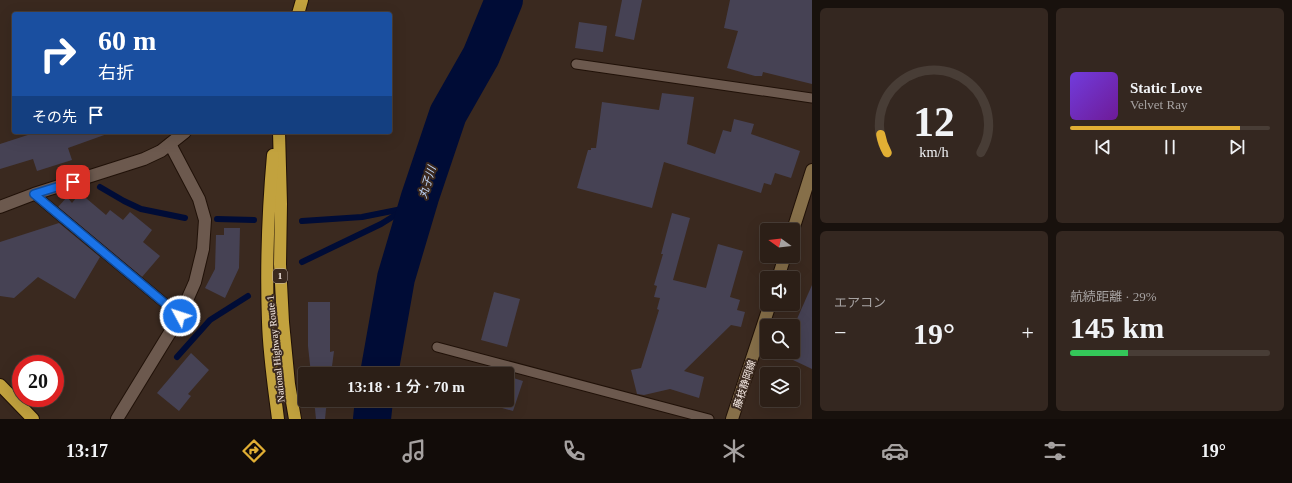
<!DOCTYPE html>
<html lang="ja">
<head>
<meta charset="utf-8">
<style>
	body { margin:0; font-family:"Times New Roman","Noto Sans JP",serif; background:#342720; color:#f1f3f6; height:100vh; display:flex; flex-direction:column; font-size:15px; white-space:nowrap }
	* { box-sizing:border-box; margin:0 }
	p { font-size:13px; color:#a6a2a1 }
	.icon { flex:none; width:22px; height:22px; fill:none; stroke:currentColor; stroke-width:2; stroke-linecap:round; stroke-linejoin:round }
	.map { position:relative; flex:1; overflow:hidden }
	.sheet { display:flex; flex-direction:column; gap:8px; padding:8px; background:#18110d; width:480px }
	.sheet>* { flex:none }
	.banner { position:absolute; left:12px; top:12px; width:380px; height:122px; border-radius:4px; box-shadow:0 4px 16px #0002,0 0 0 1px #483d36; background:#1a4fa0; color:#fff; overflow:hidden }
	.needle { width:26px; rotate:285deg }
	.fabs { position:absolute; left:760px; top:223px; display:grid; gap:8px }
	.fabs a { display:grid; place-items:center; width:40px; height:40px; border-radius:4px; background:#2c1f17; box-shadow:0 4px 16px #0002,0 0 0 1px #483d36; font-size:20px }
	.speed { position:absolute; left:12px; top:355px; display:flex; gap:8px; font-size:20px; font-weight:700; text-align:center }
	.speed>* { display:grid; place-content:center; width:52px; height:52px; border-radius:50%; background:#2c1f17; box-shadow:0 4px 16px #0002,0 0 0 1px #483d36; line-height:1 }
	.speed .limit { border:6px solid #d22; background:#fff; color:#111 }
	.pin { position:absolute; display:grid; place-items:center; width:34px; height:34px; color:#fff; margin:-17px; border-radius:8px; box-shadow:0 2px 6px #0006 }
	.me { position:absolute; width:44px; margin:-22px; rotate:310deg; stroke-linejoin:round; filter:drop-shadow(0 0 3px #0008) }
	.turn { display:flex; align-items:center; gap:14px; height:84px; padding:0 20px; font-size:18px }
	.turn .icon { width:52px; height:52px; stroke-width:2.5 }
	.turn b { display:block; font-size:28px; line-height:34px }
	.then { display:flex; align-items:center; height:38px; padding:0 20px; background:#0003; gap:8px; font-size:15px }
	.big { font-size:30px; font-weight:600; line-height:1.1 }
	.sheet .widget { flex:1; display:flex; flex-direction:column; justify-content:center; gap:6px; min-width:0; padding:0 14px; border-radius:6px; background:#342720 }
	.sheet .dial { align-items:center; gap:0 }
	.dial svg { height:104px; overflow:visible; fill:none; stroke:#483d36; stroke-width:7; stroke-linecap:round; text-anchor:middle }
	.dial text { fill:#f1f3f6; stroke:none }
	.song { display:flex; align-items:center; gap:12px }
	.cover { width:48px; height:48px; border-radius:6px; background:linear-gradient(135deg,hsl(260 70% 55%),hsl(280 70% 35%)) }
	.played { height:4px; border-radius:2px; background:linear-gradient(90deg,#e1af34 85%,#483d36 85%) }
	.keys { display:flex; justify-content:space-around; direction:ltr }
	.heat { display:flex; justify-content:space-between; align-items:center; font-size:22px; direction:ltr }
	.charge { height:6px; border-radius:3px; background:linear-gradient(90deg,#34c759 29%,#483d36 0) }
	.sheet .tiles { flex:1; display:grid; gap:8px; grid-template-columns:repeat(2,1fr) }
	.trip { position:absolute; left:298px; top:367px; width:216px; height:40px; border-radius:4px; background:#2c1f17; box-shadow:0 4px 16px #0002,0 0 0 1px #483d36; font-weight:600; line-height:40px; text-align:center }
	.menu { display:flex; height:64px; justify-content:space-around; align-items:center; background:#120c09; color:#a6a2a1 }
	.menu .icon { width:28px; height:28px }
	.menu .current { color:#e1af34 }
	.menu b { font-size:18px; color:#f1f3f6 }
	main { display:flex; flex:1; min-height:0 }
	.map>svg:first-child { display:block }
	.lines { fill:none; stroke-linecap:round; stroke-linejoin:round }
	.stream { stroke:#000c36; stroke-width:6 }
	.river { stroke:#000c36; stroke-width:38 }
	.building { fill:#464254 }
	.lane-casing { stroke:#201108; stroke-width:11 }
	.street-casing { stroke:#201108; stroke-width:14 }
	.secondary-casing { stroke:#201108; stroke-width:14 }
	.highway-casing { stroke:#201108; stroke-width:14 }
	.lane { stroke:#6c594e; stroke-width:9 }
	.street { stroke:#6c594e; stroke-width:12 }
	.secondary { stroke:#866f49; stroke-width:12 }
	.highway { stroke:#c2a23e; stroke-width:12 }
	.route-casing { stroke:#114b97; stroke-width:10 }
	.route { stroke:#1a73e8; stroke-width:7 }
	.labels { text-anchor:middle; stroke-width:4; stroke-linejoin:round; paint-order:stroke }
	.shield { fill:#3a291f; stroke:#c2b4ad; stroke-width:1 }
	.shield-label { font-size:9px; font-weight:bold; fill:#fcf0ea }
	.street-label { font-size:10px; fill:#fcf0ea; stroke:#3a291f }
	.water-label { font-size:11px; font-style:italic; fill:#bed4f8; stroke:#3a291f }
</style>
</head>
<body>
<main>
<div class="map">
<svg width="812" height="419" viewBox="0 0 812 419">
	<rect width="100%" height="100%" fill="#3a291f"/>
	<g class="lines">
		<g class="stream">
			<polyline points="100,187 124,201 141,209 185,218"/>
			<polyline points="217,219 254,220"/>
			<polyline points="302,221 362,217 407,208 420,197"/>
			<polyline points="302,262 381,224 402,211"/>
			<polyline points="177,357 210,320 248,296"/>
		</g>
		<g class="river">
			<polyline points="379,374 396,278 420,197 448,114 481,56 504,0"/>
			<polyline points="372,419 374,400"/>
		</g>
	</g>
	<g class="building">
		<polygon points="622,0 642,0 634,40 615,36"/>
		<polygon points="730,0 812,0 812,84 763,72 762,76 755,76 727,68 738,31 724,28"/>
		<polygon points="579,22 607,26 603,52 575,48"/>
		<polygon points="662,93 694,97 687,144 715,154 723,130 731,132 734,119 754,124 751,134 800,151 791,178 775,173 771,185 764,183 761,193 664,162 652,208 577,188 588,150 591,150 591,148 596,148 602,102 659,110"/>
		<polygon points="37,132 107,132 107,134 68,148 72,160 37,171 33,159 0,169 0,144"/>
		<polygon points="80,193 106,215 110,210 123,220 130,212 152,230 143,242 160,256 142,277 58,207 67,197 72,203"/>
		<polygon points="672,213 690,218 673,280 706,288 718,244 743,251 730,297 740,300 737,310 745,312 741,327 731,325 684,371 704,377 699,398 670,389 644,395 637,394 631,370 641,368 659,310 657,309 660,298 654,297 657,286 654,285 663,254 661,254"/>
		<polygon points="59,223 100,257 75,299 38,277 14,298 0,296 0,242"/>
		<polygon points="224,228 240,228 239,268 225,298 205,288 215,269 216,235 224,235"/>
		<polygon points="812,285 812,369 793,360 793,328"/>
		<polygon points="494,292 520,299 507,347 481,340"/>
		<polygon points="308,302 330,302 330,352 334,351 331,374 311,374 308,346"/>
		<polygon points="191,353 209,370 188,394 191,396 179,411 157,393"/>
		<polygon points="507,376 523,381 513,411 488,404 490,400 507,400"/>
		<polygon points="314,400 327,400 325,419 316,419"/>
	</g>
	<g class="lines">
		<defs>
			<g id="lane">
				<polyline points="576,64 812,98"/>
				<polyline points="34,194 180,316"/>
				<polyline points="437,347 709,419"/>
			</g>
			<g id="street">
				<polyline points="0,207 34,194 144,159 161,151 185,132"/>
				<polyline points="117,419 180,316 195,282 203,249 205,220 199,199 170,144"/>
			</g>
			<g id="secondary">
				<polyline points="793,230 812,170"/>
				<polyline points="778,278 785,256"/>
				<polyline points="732,419 770,304"/>
			</g>
			<g id="highway">
				<polyline points="298,14 302,0"/>
				<polyline points="279,132 281,204 280,264 283,322 289,384 295,419"/>
				<path d="M273 155C268 210 266 267 268 322 269 355 274 387 278 419"/>
				<polyline points="0,385 33,419"/>
			</g>
		</defs>
		<use href="#lane" class="lane-casing"/>
		<use href="#street" class="street-casing"/>
		<use href="#secondary" class="secondary-casing"/>
		<use href="#highway" class="highway-casing"/>
		<use href="#lane" class="lane"/>
		<use href="#street" class="street"/>
		<use href="#secondary" class="secondary"/>
		<use href="#highway" class="highway"/>
	</g>
	<g class="lines">
		<defs>
			<polyline id="route" points="73,182 34,194 180,316"/>
		</defs>
		<use href="#route" class="route-casing"/>
		<use href="#route" class="route"/>
	</g>
	<g class="labels">
		<rect class="shield" x="273" y="269" width="14" height="14" rx="3"/>
		<g class="shield-label">
			<text x="280" y="279">1</text>
		</g>
		<g class="street-label">
			<text transform="translate(275 349) rotate(-96)" y="4">National Highway Route 1</text>
			<text transform="translate(744 384) rotate(-72)" y="4">藤枝静岡線</text>
		</g>
		<g class="water-label">
			<text transform="translate(427 182) rotate(-73)" y="4">丸子川</text>
		</g>
	</g>
</svg>
<div class="fabs">
<a><svg class="needle" viewBox="-14 -14 28 28"><path d="M0-13l5 13h-10z" fill="#e53935"/><path d="M0 13l5-13h-10z" fill="#a6a2a1"/></svg></a>
<a><svg class="icon" aria-label="sound" viewBox="0 0 24 24"><path d="M4 9h4l5-4v14l-5-4H4zM17 9q2 3 0 6"/></svg></a>
<a><svg class="icon" aria-label="search" viewBox="0 0 24 24"><circle cx="10" cy="10" r="6"/><path d="M15 15l6 6"/></svg></a>
<a><svg class="icon" aria-label="layers" viewBox="0 0 24 24"><path d="M12 4l9 5-9 5-9-5zM3 14l9 5 9-5"/></svg></a>
</div>
<div class="speed"><div class="limit">20</div></div>
<div class="pin" style="left:73px;top:182px;background:#d93025"><svg class="icon" aria-label="arrive" viewBox="0 0 24 24"><path d="M6 21V4h12l-3 4 3 4H6"/></svg></div>
<svg class="me" style="left:180px;top:316px" viewBox="-20 -20 40 40"><circle r="17" fill="#1a73e8" stroke="#fff" stroke-width="3"/><path d="M0-11L8 9 0 5-8 9z" fill="#fff"/></svg>
<div class="trip">13:18 · 1 分 · 70 m</div>
<div class="banner">
<div class="turn"><svg class="icon" aria-label="right" viewBox="0 0 24 24"><path d="M7 20v-9h11M14 6l5 5-5 5"/></svg><div><b>60 m</b>右折</div></div>
<div class="then">その先<svg class="icon" aria-label="arrive" viewBox="0 0 24 24"><path d="M6 21V4h12l-3 4 3 4H6"/></svg></div>
</div>
</div>
<section class="sheet">
<div class="tiles">
<div class="widget dial"><svg viewBox="0 0 100 80">
<path d="M14 69A42 42 0 1 1 86 69"/>
<path d="M14 69A42 42 0 0 1 9 55" stroke="#e1af34"/>
<text x="50" y="56" font-size="32" font-weight="700">12</text>
<text x="50" y="72" font-size="11">km/h</text>
</svg></div>
<div class="widget">
<div class="song"><i class="cover"></i><div><b>Static Love</b><p>Velvet Ray</p></div></div>
<div class="played"></div>
<div class="keys"><svg class="icon" aria-label="previous" viewBox="0 0 24 24"><path d="M18 5L8 12l10 7zM5 5v14"/></svg><svg class="icon" aria-label="pause" viewBox="0 0 24 24"><path d="M8 5v14M16 5v14"/></svg><svg class="icon" aria-label="next" viewBox="0 0 24 24"><path d="M6 5l10 7-10 7zM19 5v14"/></svg></div>
</div>
<div class="widget"><p>エアコン</p>
<div class="heat"><a>−</a><b class="big">19°</b><a>+</a></div>
</div>
<div class="widget"><p>航続距離 · 29%</p><b class="big">145 km</b><div class="charge"></div></div>
</div>
</section>
</main>
<nav class="menu">
<b>13:17</b>
<svg class="icon current" aria-label="directions" viewBox="0 0 24 24"><path d="M12 3l9 9-9 9-9-9zM9 14v-3h6M13 9l2 2-2 2"/></svg>
<svg class="icon" aria-label="music" viewBox="0 0 24 24"><path d="M9 18V5l10-2v13"/><circle cx="6" cy="18" r="3"/><circle cx="16" cy="16" r="3"/></svg>
<svg class="icon" aria-label="phone" viewBox="0 0 24 24"><path d="M5 4h4l2 5-3 2q2 4 5 5l2-3 5 2v4C11 20 4 13 5 4z"/></svg>
<svg class="icon" aria-label="climate" viewBox="0 0 24 24"><path d="M12 3v18M4 7l16 10M4 17L20 7"/></svg>
<svg class="icon" aria-label="car" viewBox="0 0 24 24"><path d="M5 17H2v-5l4-1 3-4h7l3 4 3 1v5h-3M9 17h6M6 11h13"/><circle cx="7" cy="17" r="2"/><circle cx="17" cy="17" r="2"/></svg>
<svg class="icon" aria-label="filters" viewBox="0 0 24 24"><path d="M4 7h16M4 17h16"/><circle cx="9" cy="7" r="2"/><circle cx="15" cy="17" r="2"/></svg>
<b>19°</b>
</nav>
</body>
</html>
